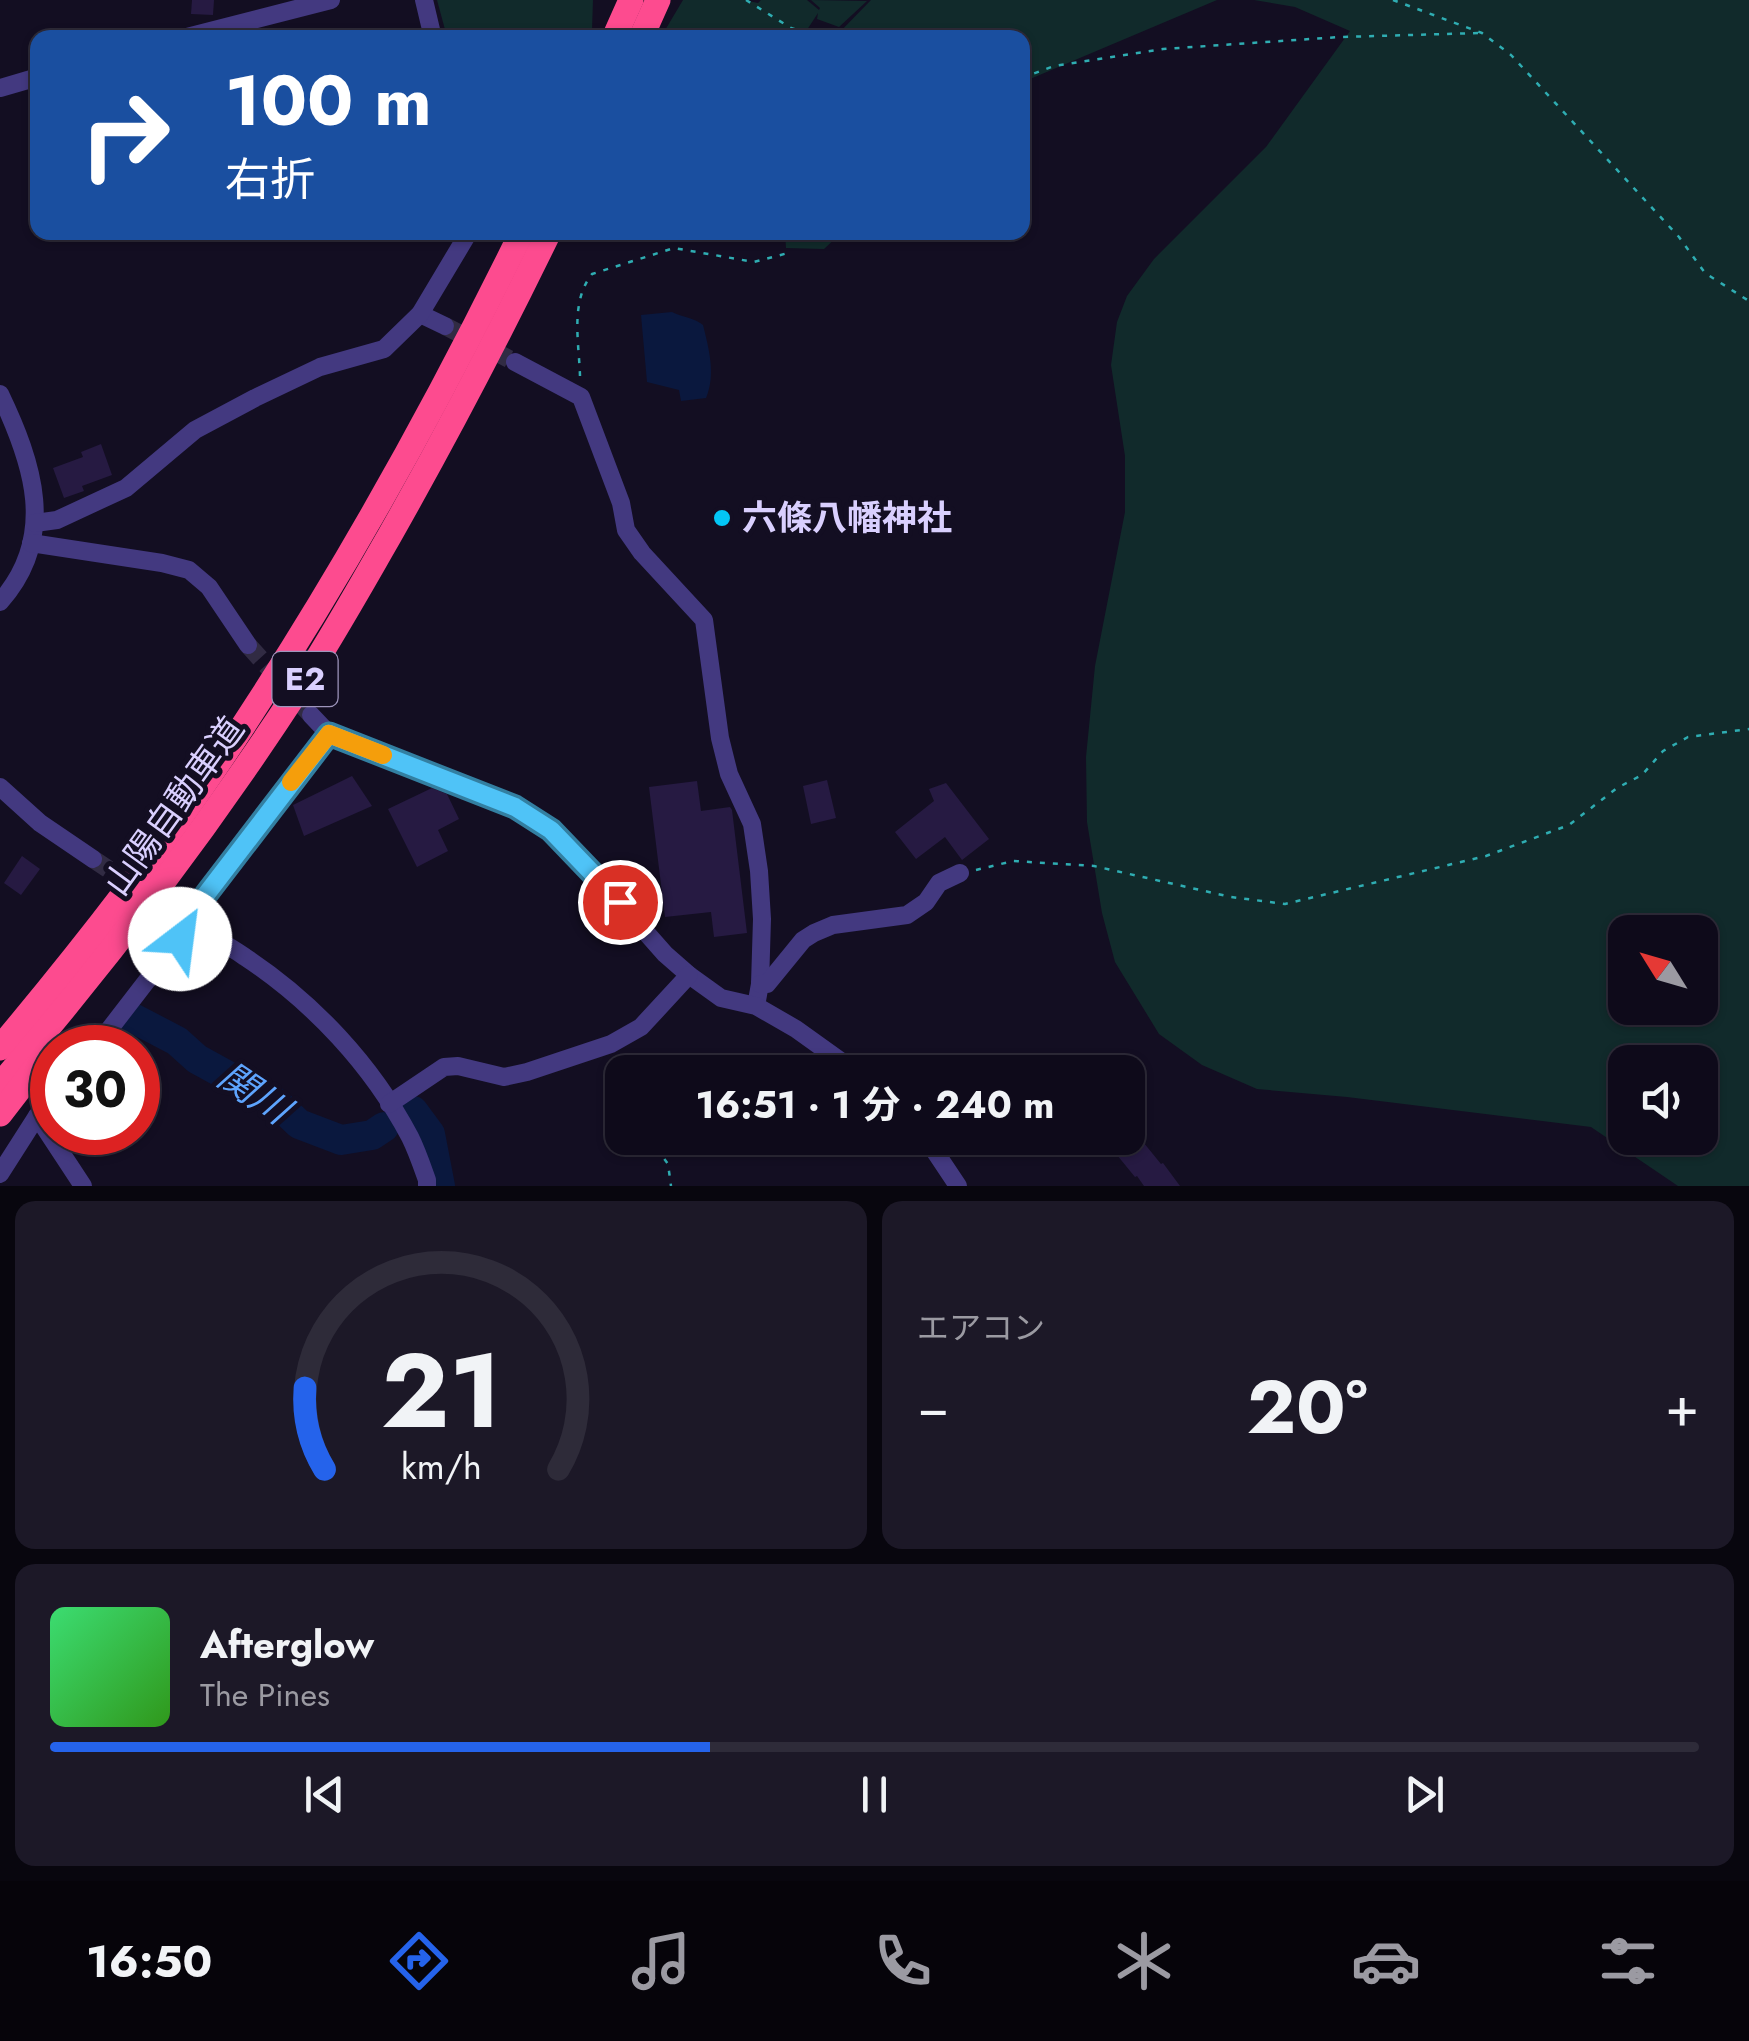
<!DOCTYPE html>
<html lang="ja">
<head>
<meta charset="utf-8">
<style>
	body { margin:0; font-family:Jost,"Noto Sans JP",sans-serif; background:#1c1827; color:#f1f3f6; height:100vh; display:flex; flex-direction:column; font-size:38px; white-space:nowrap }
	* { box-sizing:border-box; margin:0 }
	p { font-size:32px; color:#9b9aa2 }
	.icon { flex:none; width:55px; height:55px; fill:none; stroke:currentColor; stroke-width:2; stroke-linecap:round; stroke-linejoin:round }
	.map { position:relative; height:1186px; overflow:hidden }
	.side { display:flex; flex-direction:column; gap:15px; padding:15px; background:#08060e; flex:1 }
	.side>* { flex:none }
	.top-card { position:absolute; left:30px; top:30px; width:1000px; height:210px; border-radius:20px; box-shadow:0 2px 8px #0004,0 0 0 2px #2e2b39; background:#1a4fa0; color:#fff; overflow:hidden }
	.needle { width:65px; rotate:307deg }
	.tools { position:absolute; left:1608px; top:915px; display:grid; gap:20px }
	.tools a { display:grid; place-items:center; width:110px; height:110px; border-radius:20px; background:#0e0a1a; box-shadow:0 2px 8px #0004,0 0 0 2px #2e2b39; font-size:50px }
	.speed { position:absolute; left:30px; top:1025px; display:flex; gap:20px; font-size:50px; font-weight:700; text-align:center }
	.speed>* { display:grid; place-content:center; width:130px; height:130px; border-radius:50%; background:#0e0a1a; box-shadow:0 2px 8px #0004,0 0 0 2px #2e2b39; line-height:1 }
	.speed .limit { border:15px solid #d22; background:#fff; color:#111 }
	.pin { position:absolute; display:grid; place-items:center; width:85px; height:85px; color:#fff; margin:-42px; border:5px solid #fff; border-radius:50%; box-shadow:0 2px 10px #0007 }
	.me { position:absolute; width:110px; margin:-55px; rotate:30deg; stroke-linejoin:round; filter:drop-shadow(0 0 8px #0008) }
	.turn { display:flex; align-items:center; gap:35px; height:210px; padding:0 30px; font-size:45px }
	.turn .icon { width:130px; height:130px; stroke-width:2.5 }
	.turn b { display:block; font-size:70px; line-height:85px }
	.big { font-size:75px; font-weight:700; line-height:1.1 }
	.side .card { flex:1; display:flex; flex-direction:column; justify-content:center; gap:15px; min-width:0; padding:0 35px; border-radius:20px; background:#1c1827 }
	.side .dial { align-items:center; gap:0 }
	.dial svg { height:260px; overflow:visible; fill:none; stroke:#2e2b39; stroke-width:7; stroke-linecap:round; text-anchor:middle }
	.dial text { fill:#f1f3f6; stroke:none }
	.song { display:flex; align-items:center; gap:30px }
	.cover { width:120px; height:120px; border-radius:15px; background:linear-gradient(135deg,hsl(140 70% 55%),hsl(110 70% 35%)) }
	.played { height:10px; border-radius:5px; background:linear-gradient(90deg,#2563eb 40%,#2e2b39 40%) }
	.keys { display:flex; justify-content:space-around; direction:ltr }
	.heat { display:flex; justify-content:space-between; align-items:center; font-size:55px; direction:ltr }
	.side .tiles { flex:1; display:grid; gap:15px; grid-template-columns:1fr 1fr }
	.card:last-child { grid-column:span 2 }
	.trip { position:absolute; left:605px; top:1055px; width:540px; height:100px; border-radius:20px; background:#0e0a1a; box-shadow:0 2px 8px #0004,0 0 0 2px #2e2b39; font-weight:700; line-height:100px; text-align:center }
	.dock { display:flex; height:160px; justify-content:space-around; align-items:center; background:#06040a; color:#9b9aa2 }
	.dock .icon { width:70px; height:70px }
	.dock .current { color:#2563eb }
	.dock b { font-size:45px; color:#f1f3f6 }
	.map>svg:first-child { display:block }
	.green { fill:#112a2b; fill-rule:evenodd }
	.water { fill:#0a183e }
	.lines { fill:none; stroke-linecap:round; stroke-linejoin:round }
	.river { stroke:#0a183e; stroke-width:30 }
	.building { fill:#261a42 }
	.minor-tunnel { stroke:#312b43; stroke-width:18; stroke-dasharray:18 9; stroke-linecap:butt }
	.path { stroke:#2fadb2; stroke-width:2.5; stroke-dasharray:5 8; stroke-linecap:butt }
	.minor { stroke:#433980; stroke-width:18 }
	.highway { stroke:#fd4b8f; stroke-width:25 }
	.route-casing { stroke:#337fa1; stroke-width:25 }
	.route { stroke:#4fc3f7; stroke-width:18 }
	.slow { stroke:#f59e0b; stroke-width:18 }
	.poi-dot { fill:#03c6f6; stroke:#130e22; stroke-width:4 }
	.labels { text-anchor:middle; stroke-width:10; stroke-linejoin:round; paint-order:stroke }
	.shield { fill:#130e22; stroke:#9e95bc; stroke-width:2.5 }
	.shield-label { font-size:32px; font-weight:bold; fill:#d9cffe }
	.poi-label { font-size:35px; font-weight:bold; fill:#d9cffe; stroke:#130e22; text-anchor:start }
	.street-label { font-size:35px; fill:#d9cffe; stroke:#130e22 }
	.water-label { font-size:38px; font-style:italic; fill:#5ea4fd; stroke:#130e22 }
</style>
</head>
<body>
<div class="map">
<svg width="1749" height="1186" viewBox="0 0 1749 1186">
	<rect width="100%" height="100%" fill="#130e22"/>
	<g class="green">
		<polygon points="437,0 593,0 592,30 589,37 447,37"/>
		<polygon points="683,0 744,0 758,3 761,0 807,0 819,10 820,8 811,0 867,1 839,27 817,19 818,13 803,36 805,37 661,37"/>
		<polygon points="871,0 1217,0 1023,82 1022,38 835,37"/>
		<path d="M1254 0H1749V1186H1678L1591 1127 1347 1097 1257 1089 1202 1065 1159 1034 1115 962 1102 913 1087 822 1086 757 1095 666 1125 512V456L1111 365 1117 322 1127 296 1154 259 1266 147 1350 31 1295 7ZM1700 932V1008H1625V932ZM1700 1062V1138H1625V1062Z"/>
		<polygon points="785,233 785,232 841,233 824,249 786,248"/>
	</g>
	<path class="water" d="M672 312C682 317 695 318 703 325 709 349 716 375 706 398L681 401 679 390 647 382 641 315Z"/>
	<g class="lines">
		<g class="river">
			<polyline points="131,1017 177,1041 197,1059 277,1103 299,1124 341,1140 372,1135 384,1127"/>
			<polyline points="406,1112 413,1111 430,1134 440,1186"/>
		</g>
	</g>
	<g class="building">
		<polygon points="192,0 214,0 213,15 191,14"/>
		<polygon points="101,444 112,475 82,486 84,491 64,498 53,468 83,457 81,452"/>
		<polygon points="352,776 372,806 304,836 293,805"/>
		<polygon points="827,780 836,818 811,824 803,786"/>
		<polygon points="697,781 701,811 730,807 732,810 747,933 714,937 711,912 665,917 649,787"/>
		<polygon points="946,783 989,839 962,860 945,837 916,859 895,832 934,801 929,789"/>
		<polygon points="432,788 447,794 459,819 438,830 448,851 417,867 388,809"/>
		<polygon points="22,856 40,869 21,895 4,883"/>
		<polygon points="1139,1137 1161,1164 1163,1163 1180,1186 1144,1186 1137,1176 1135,1177 1117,1155"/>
	</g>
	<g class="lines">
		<g class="minor-tunnel">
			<polyline points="445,326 515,362"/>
			<polyline points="248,645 311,715"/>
			<polyline points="93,859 173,912"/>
		</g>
		<g class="path">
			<polyline points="746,0 791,28 826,38"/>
			<polyline points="1393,0 1482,33 1511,55 1679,237 1705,273 1749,301"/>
			<polyline points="1022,78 1054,66 1163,49 1340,37 1480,33"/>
			<path d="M580 376C579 342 570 302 592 274L674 248 754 262 788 253"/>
			<polyline points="976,870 1013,861 1094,866 1231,897 1285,904 1486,856 1569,825 1617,788 1642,775 1663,751 1688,737 1749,729"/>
			<polyline points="611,1061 622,1093"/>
			<polyline points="649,1138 668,1164 671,1186"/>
		</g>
		<g class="minor">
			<polyline points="424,0 433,38"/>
			<polyline points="183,38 331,0"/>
			<polyline points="0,88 38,77"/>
			<polyline points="420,314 445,326"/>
			<polyline points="515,362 581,397 621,503 626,530 642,553 704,620 720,738 729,774 752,824 759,871 762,919 760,984 756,1006"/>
			<path d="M0 394C33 463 58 537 0 602"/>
			<polyline points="35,523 57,520 126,488 195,430 255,398 320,367 384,349 420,314 469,232"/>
			<polyline points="31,543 162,563 189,570 209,587 248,645"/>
			<polyline points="311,715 329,734 515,807 551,830 597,877 665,954 689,975 721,998 756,1006 796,1029 856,1072"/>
			<polyline points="0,787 40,823 93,859"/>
			<path d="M173 912C196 929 222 941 245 957 313 1002 372 1065 410 1137 417 1151 422 1166 427 1180V1186"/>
			<polyline points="760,984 767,984 803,940 814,933 833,925 907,915 926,902 939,883 960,873"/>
			<polyline points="95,1048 179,939 185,922 329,734"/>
			<polyline points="389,1104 444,1067 458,1066 504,1077 527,1072 611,1044 641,1027 689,975"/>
			<polyline points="37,1116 83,1186"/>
			<polyline points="926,1138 958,1186"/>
			<polyline points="0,1174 37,1116 52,1098"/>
		</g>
		<g class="highway">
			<polyline points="614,38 631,0"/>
			<polyline points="641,38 658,0"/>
			<path d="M0 1048C78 955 153 860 221 759 334 591 433 414 522 232"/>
			<path d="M0 1085C107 960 207 829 297 691 330 641 360 587 390 535 446 436 499 335 549 232"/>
			<polyline points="0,1114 37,1066"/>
		</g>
	</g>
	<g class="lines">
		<defs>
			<polyline id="route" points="180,939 185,922 329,734 515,807 551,830 620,902"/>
		</defs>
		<use href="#route" class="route-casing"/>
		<use href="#route" class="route"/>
		<polyline class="slow" points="291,782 329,734 383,755"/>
	</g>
	<circle class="poi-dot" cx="722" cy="518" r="10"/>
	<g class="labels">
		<rect class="shield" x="272.5" y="652" width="65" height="54" rx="8"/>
		<g class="shield-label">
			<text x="305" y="690">E2</text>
		</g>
		<g class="poi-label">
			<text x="742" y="530">六條八幡神社</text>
		</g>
		<g class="street-label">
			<text transform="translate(174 806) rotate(-54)" y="12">山陽自動車道</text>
		</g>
		<g class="water-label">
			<text transform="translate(254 1093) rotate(34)" y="13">関川</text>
		</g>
	</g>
</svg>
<div class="tools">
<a><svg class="needle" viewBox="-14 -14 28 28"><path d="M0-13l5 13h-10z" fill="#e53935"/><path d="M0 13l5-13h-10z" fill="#9b9aa2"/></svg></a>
<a><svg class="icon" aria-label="sound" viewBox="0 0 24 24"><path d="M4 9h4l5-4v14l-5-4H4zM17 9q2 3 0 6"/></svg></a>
</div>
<div class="speed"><div class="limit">30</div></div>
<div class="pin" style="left:620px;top:902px;background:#d93025"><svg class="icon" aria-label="arrive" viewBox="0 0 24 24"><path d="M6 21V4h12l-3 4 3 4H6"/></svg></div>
<svg class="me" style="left:180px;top:939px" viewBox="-20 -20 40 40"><circle r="19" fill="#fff"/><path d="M0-13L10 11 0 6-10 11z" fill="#4fc3f7"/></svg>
<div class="trip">16:51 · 1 分 · 240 m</div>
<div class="top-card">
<div class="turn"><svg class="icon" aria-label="right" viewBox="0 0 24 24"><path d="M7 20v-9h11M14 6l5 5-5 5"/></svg><div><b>100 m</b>右折</div></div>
</div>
</div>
<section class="side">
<div class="tiles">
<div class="card dial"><svg viewBox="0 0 100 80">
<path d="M14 69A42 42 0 1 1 86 69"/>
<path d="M14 69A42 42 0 0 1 8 44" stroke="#2563eb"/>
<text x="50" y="56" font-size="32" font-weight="700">21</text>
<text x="50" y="72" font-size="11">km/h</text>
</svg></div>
<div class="card"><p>エアコン</p>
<div class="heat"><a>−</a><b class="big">20°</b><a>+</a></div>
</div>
<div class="card">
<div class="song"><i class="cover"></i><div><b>Afterglow</b><p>The Pines</p></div></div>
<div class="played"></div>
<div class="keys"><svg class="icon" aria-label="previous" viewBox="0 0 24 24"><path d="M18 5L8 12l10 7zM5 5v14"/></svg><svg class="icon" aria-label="pause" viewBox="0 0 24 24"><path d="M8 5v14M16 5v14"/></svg><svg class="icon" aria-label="next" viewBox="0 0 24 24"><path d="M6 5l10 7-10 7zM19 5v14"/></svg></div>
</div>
</div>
</section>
<nav class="dock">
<b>16:50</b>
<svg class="icon current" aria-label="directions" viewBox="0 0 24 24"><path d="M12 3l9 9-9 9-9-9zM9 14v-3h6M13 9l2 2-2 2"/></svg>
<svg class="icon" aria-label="music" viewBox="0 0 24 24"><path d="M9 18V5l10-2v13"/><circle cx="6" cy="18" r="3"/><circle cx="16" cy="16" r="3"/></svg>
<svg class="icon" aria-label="phone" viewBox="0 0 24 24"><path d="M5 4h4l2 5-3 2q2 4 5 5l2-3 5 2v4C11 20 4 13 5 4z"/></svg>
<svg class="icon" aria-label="climate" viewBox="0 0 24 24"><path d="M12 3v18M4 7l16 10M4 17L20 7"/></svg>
<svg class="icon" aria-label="car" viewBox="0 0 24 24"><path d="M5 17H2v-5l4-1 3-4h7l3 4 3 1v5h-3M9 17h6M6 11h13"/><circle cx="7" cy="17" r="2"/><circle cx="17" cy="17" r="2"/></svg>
<svg class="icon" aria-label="filters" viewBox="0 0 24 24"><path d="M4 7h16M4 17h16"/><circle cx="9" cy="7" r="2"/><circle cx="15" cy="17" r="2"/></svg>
</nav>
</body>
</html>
